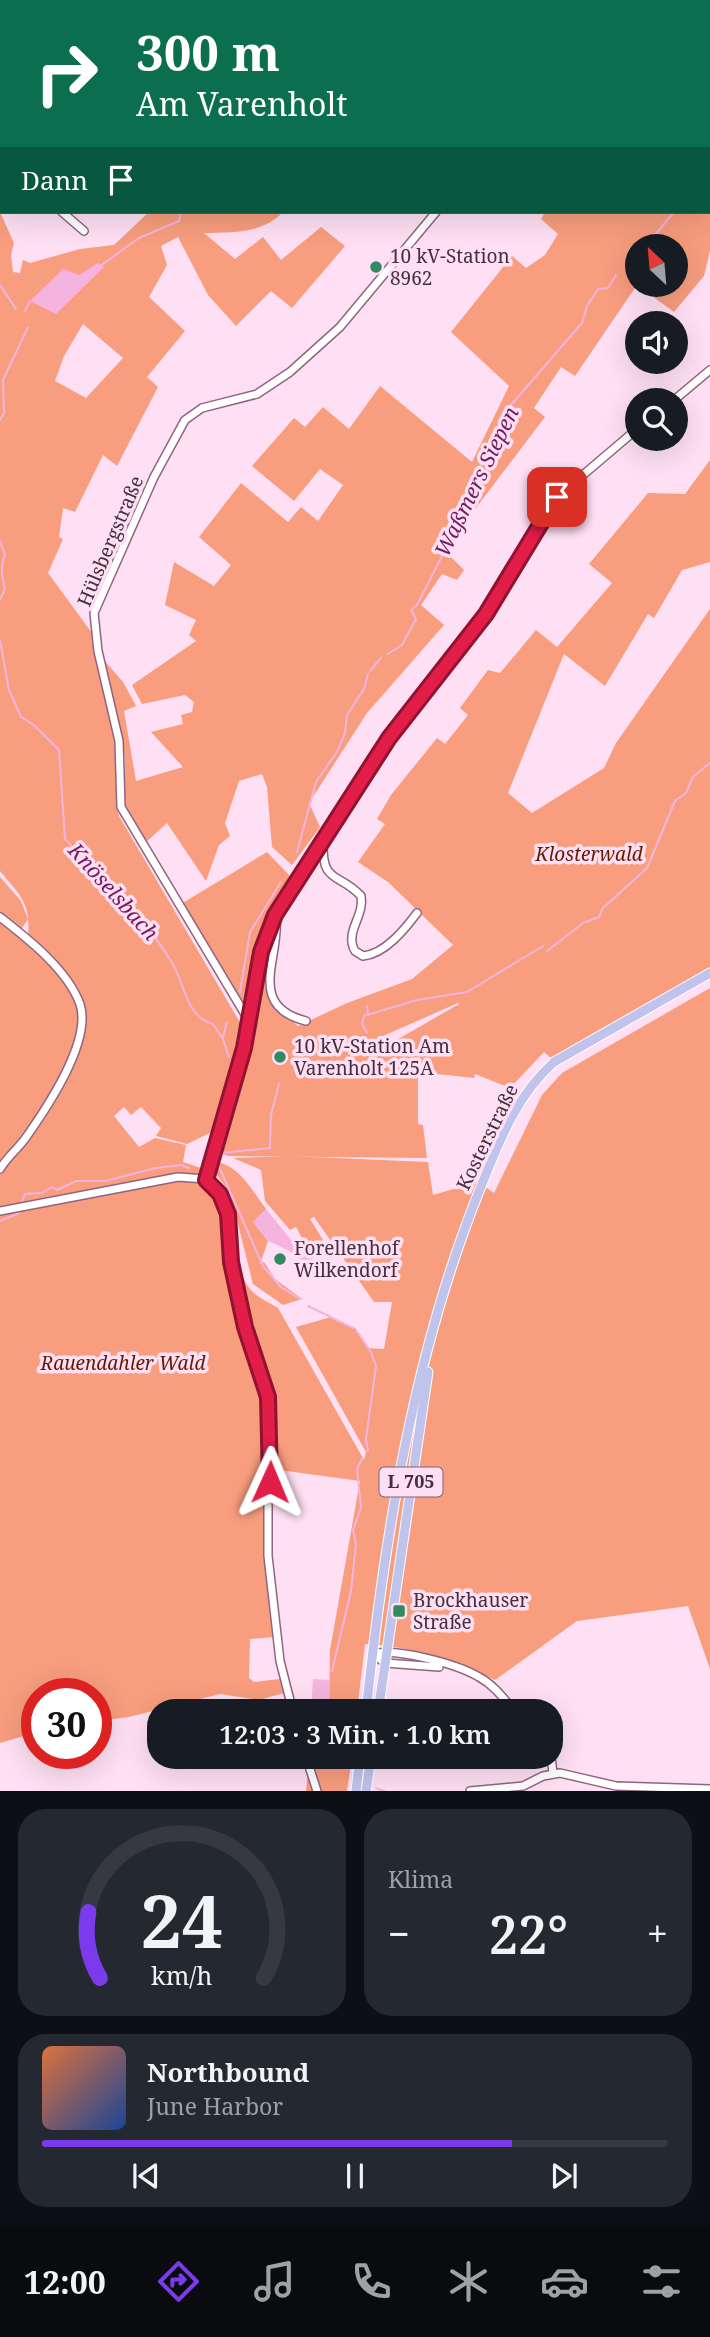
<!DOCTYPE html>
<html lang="de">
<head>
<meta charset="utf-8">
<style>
	body { margin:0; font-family:"Noto Serif",serif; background:#242831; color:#f1f3f6; height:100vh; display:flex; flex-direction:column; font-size:26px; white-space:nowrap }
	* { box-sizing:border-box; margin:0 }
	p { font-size:23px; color:#9ea1a6 }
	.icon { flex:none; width:38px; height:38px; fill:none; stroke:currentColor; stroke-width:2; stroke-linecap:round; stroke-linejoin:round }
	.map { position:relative; height:1791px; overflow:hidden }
	.sheet { display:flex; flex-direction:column; gap:18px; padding:18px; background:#0d0f14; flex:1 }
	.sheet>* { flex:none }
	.guide { position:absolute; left:0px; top:0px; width:710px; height:214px; box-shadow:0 7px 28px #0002; background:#0b6e4f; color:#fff; overflow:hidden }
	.needle { width:46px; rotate:334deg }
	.fabs { position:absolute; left:625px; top:234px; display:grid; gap:14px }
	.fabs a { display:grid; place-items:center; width:63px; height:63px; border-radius:50%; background:#171b24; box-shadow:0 7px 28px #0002; font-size:35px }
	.speed { position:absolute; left:21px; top:1678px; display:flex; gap:14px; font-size:35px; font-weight:700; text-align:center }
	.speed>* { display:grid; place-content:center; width:91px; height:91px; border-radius:50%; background:#171b24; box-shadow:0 7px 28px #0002; line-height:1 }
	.speed .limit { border:10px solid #d22; background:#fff; color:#111 }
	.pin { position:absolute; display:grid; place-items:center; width:60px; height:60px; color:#fff; margin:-30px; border-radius:14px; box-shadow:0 4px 10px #0006 }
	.me { position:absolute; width:77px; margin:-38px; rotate:1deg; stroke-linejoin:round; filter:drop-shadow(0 0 5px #0008) }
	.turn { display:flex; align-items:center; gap:24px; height:147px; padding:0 21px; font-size:32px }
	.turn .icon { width:91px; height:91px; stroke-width:2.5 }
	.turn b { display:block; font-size:49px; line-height:60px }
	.then { display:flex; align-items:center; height:66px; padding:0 21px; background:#0003; gap:14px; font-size:26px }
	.big { font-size:52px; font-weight:600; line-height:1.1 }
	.sheet .tile { flex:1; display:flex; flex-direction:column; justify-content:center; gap:10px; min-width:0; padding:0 24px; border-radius:28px; background:#242831 }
	.sheet .dial { align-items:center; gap:0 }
	.dial svg { height:182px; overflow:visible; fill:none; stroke:#363941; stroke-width:7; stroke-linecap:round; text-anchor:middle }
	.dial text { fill:#f1f3f6; stroke:none }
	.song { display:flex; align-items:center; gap:21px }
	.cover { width:84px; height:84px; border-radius:10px; background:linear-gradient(135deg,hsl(20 70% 55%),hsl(220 70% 35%)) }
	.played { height:7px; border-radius:4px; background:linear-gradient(90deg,#7c3aed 75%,#363941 75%) }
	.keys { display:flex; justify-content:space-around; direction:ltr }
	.heat { display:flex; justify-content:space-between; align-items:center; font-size:38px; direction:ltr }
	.sheet .tiles { flex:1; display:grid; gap:18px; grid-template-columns:1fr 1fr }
	.tile:last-child { grid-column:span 2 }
	.trip { position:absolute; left:147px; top:1699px; width:416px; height:70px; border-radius:28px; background:#171b24; box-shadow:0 7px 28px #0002; font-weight:600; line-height:70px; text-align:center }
	.tabs { display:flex; height:112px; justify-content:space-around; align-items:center; background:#090b0e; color:#9ea1a6 }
	.tabs .icon { width:49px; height:49px }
	.tabs .current { color:#7c3aed }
	.tabs b { font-size:32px; color:#f1f3f6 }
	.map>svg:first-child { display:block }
	.green { fill:#f89d7e; fill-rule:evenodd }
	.water { fill:#f4b4df }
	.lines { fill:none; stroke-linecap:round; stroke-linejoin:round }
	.stream { stroke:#f4b4df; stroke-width:2 }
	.minor-casing { stroke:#916382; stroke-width:10 }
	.major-casing { stroke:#fff; stroke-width:11 }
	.minor { stroke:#fff; stroke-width:7 }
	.major { stroke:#c0c4ed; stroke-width:9 }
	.route-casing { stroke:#92132f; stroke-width:18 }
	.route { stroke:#e11d48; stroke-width:12 }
	.poi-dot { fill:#318a60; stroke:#fedff3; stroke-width:2.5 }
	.labels { text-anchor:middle; stroke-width:7; stroke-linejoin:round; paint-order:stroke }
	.shield { fill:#fedff3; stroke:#7b6474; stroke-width:2 }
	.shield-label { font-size:18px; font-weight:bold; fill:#432f3d }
	.poi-label { font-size:19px; fill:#432f3d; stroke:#fedff3; text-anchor:start }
	.street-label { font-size:19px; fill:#432f3d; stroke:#fedff3 }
	.park-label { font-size:19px; font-style:italic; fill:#631b00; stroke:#fedff3 }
	.water-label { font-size:21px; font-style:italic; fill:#771b61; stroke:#fedff3 }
</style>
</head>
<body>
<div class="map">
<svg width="710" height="1791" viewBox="0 0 710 1791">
	<rect width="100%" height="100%" fill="#fedff3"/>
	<g class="green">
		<polygon points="710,39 710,251 704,276 674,312 637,285 676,285 676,247 637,247 637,285 575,376 561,367 534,408 545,417 444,550 464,570 457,580 442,574 421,605 444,625 367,713 309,803 320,827 292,865 272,847 267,787 262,774 239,781 225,823 230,836 219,845 206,881 167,823 145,843 126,813 123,802 125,758 104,660 123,682 136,706 124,711 136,781 183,767 151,732 183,724 181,715 192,712 194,702 185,695 142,704 132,685 196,641 189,635 196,620 165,605 174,562 214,586 231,565 199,537 241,483 288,522 301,507 318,521 343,485 320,469 294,501 252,466 294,418 305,427 323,407 349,429 380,386 472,462 509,386 451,332 512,256 526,268 545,255 558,234 541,219 544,214 541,212 709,212"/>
		<path d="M0 212 14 243 11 255 13 272 20 273 23 260 30 263 80 249 114 245 149 212H283C262 234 233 232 204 233L235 259 263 237 281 260 321 227 345 246 292 308 271 291 236 326 208 295 178 237 161 246 167 265 149 297 185 331 147 377 158 387 117 466 103 455 75 512 63 508 59 537 63 539 48 573 92 633 115 741 116 799 119 816 242 1026V1046L218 1129 187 1144 156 1136 161 1128 141 1107 131 1115 124 1107 114 1116 139 1147 155 1138 186 1145 183 1162 204 1169 200 1179C220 1195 225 1213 226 1238L265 1399 266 1555 273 1637 250 1639 249 1678 254 1682 280 1679 284 1693 259 1700 220 1694 129 1717 96 1721V1694H37V1732L0 1743V877L21 901 28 919 20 931 28 936C31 903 20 895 0 871ZM83 324 123 358 86 398 55 381 64 356Z"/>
		<path d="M710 460V562L682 570 654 618 648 614 605 686 564 654 508 793 532 813 604 768 616 743 710 609V967L552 1059 544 1052 510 1088 475 1074 474 1078 418 1072V1124L423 1125 427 1158 228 1156 218 1152C231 1109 245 1066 254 1022 260 991 263 962 272 932L265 987 273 1003 298 1026 347 1003 412 979 453 945 388 882 358 862 385 824 377 819 391 795 437 738 445 744 468 715 460 708 488 670 500 673 536 630 557 647 612 583 589 564 648 493 685 494ZM459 1004 381 1049 374 1040 458 1003Z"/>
		<path d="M267 852 290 876 292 882C267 921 252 955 250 1002L244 1005 181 904Z"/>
		<path d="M710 988V1669L688 1606 577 1621 495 1680C452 1660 412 1646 365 1644L357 1711H329L330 1650 360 1481 272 1469 271 1396 246 1317 233 1261 230 1214 213 1177C245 1202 227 1253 247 1285 254 1296 266 1301 278 1308L364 1460 366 1452 296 1327 331 1317 355 1328 367 1348 384 1349 392 1302H374L314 1217 310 1219 328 1248 312 1256 296 1227 290 1230 265 1201 261 1170 233 1158 288 1156 428 1162 433 1195 457 1188V1184L477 1181 494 1193 542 1095 562 1073Z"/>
		<path d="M214 1161C239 1165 252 1190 266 1209L253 1222 268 1241 260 1264 264 1262 275 1279 302 1299 283 1305 253 1284 230 1192 213 1170Z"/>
		<polygon points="309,1757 352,1757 347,1791 306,1791"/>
	</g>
	<g class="water">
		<polygon points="98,263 104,267 56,314 30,301 63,269 79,275"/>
		<polygon points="266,1209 292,1241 321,1266 316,1272 288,1250 268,1241 253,1222"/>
		<polygon points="313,1679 330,1680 328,1711 311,1711"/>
	</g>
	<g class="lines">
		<g class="stream">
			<polyline points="709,152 710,150"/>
			<polyline points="645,247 674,212"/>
			<polyline points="630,262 637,255"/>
			<polyline points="100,266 139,238 179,221 181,212"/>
			<polyline points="0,285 16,309"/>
			<polyline points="25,311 30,301"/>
			<polyline points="0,420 4,413 3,380 28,327"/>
			<path d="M0 541 5 555C0 566 2 577 5 589L0 600"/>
			<path d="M0 640 9 690 21 717 34 725 59 750 65 839C104 877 142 914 171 961 185 982 185 1017 213 1024L223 1039 229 1057"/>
			<polyline points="388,654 402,645 416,619 411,610 417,605 483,476 479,467 495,448 501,421 511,405 582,323 587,306 598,289 608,288 616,275"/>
			<polyline points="370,671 381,658"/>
			<polyline points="297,852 316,782 337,752 345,733 347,715 364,689 368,674"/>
			<polyline points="547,951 583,923 599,917 603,908 647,868 675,801 686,793 693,777 710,763"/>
			<polyline points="240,992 250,932 281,882"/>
			<polyline points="367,1006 368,1014"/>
			<polyline points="367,1033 362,1024 364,1016 417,1000 467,992 543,946"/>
			<polyline points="223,1037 227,1022"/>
			<polyline points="220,1153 270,1148 271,1115 279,1084"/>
			<polyline points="220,1153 241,1081"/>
			<polyline points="217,1162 263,1266 281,1287 300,1299"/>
			<polyline points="22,1202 25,1194 42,1193 52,1187 57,1190 76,1181 105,1181 156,1168 181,1165 189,1168"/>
			<polyline points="0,1221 19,1213"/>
			<polyline points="308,1306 353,1328"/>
			<polyline points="357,1331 371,1352 376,1366 366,1439 368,1451"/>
			<polyline points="332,1671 351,1591 356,1544 353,1530 361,1508 357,1469 362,1459"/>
			<polyline points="376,1788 384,1791"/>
		</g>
		<defs>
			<g id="minor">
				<polyline points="277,0 279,2"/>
				<polyline points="41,2 42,0"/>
				<polyline points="160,2 161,0"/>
				<polyline points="404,2 405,0"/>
				<polyline points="651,2 653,0"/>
				<polyline points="62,212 84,231"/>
				<polyline points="673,401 710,370"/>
				<path d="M323 843C322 885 339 872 361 896 365 916 344 932 355 951L363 956C385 954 405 929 417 913"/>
				<path d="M0 917C28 939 67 969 80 1004 92 1041 48 1106 27 1136 19 1148 7 1157 0 1169"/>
				<path d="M276 919C280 958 246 1006 306 1021"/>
				<polyline points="249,1021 121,807 119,741 98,651 94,613 154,477 185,420 202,408 257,394 290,372 340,327 436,212"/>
				<polyline points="206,1179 244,1048 261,952 275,915 389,738 486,614 557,497 637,429"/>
				<polyline points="0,1211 178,1177 206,1179 220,1194 225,1206 231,1262 245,1327 268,1397 268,1556 280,1661 293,1712"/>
				<path d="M373 1654C398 1648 457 1664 479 1677 494 1685 504 1699 515 1712"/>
				<polyline points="373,1654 385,1663 439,1667"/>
				<polyline points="306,1757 317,1791"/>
				<polyline points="551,1757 553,1773"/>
				<polyline points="470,1791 523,1786 543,1776 560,1773 616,1786 710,1789"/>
			</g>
			<g id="major">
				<path d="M366 1712C385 1534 414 1350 482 1184 500 1139 517 1095 554 1062L710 973"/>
				<polyline points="378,1712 428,1372"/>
				<polyline points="356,1791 360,1757"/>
				<polyline points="366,1791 371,1757"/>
			</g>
		</defs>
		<use href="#minor" class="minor-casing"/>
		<use href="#major" class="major-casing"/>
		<use href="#minor" class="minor"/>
		<use href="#major" class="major"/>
	</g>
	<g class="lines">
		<defs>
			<polyline id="route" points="270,1482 268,1397 245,1327 231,1262 228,1214 220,1194 206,1180 244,1048 261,952 275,915 389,738 486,614 557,497"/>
		</defs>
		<use href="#route" class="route-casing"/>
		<use href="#route" class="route"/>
	</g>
	<g class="poi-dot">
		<circle cx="376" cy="267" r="7"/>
		<circle cx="280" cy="1057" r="7"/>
		<circle cx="280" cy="1259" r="7"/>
		<rect x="392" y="1604" width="14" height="14" rx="3.5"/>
	</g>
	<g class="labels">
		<rect class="shield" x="379.5" y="1467.5" width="63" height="29" rx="5"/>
		<g class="shield-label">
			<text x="411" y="1488">L 705</text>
		</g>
		<g class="poi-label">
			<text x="390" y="263">10 kV-Station<tspan x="390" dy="22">8962</tspan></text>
			<text x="294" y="1053">10 kV-Station Am<tspan x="294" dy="22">Varenholt 125A</tspan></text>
			<text x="294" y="1255">Forellenhof<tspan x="294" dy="22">Wilkendorf</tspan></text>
			<text x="413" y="1607">Brockhauser<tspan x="413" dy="22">Straße</tspan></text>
		</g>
		<g class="street-label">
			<text transform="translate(110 541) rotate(-67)" y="7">Hülsbergstraße</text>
			<text transform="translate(487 1137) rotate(-64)" y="7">Kosterstraße</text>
		</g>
		<g class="park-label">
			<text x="589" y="861">Klosterwald</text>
			<text x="123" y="1370">Rauendahler Wald</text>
		</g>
		<g class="water-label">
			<text transform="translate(477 482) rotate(-64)" y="7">Waßmers Siepen</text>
			<text transform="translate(113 892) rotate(48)" y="7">Knöselsbach</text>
		</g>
	</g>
</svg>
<div class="fabs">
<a><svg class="needle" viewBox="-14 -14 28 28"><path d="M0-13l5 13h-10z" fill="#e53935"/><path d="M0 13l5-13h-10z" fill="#9ea1a6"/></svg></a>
<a><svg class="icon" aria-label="sound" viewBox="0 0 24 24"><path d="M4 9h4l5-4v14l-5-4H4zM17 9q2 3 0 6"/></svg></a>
<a><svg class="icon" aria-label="search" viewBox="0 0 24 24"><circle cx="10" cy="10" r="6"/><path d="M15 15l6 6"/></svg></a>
</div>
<div class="speed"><div class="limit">30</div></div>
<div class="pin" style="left:557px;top:497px;background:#d93025"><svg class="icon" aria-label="arrive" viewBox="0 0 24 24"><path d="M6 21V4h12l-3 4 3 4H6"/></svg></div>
<svg class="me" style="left:270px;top:1482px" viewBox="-20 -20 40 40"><path d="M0-17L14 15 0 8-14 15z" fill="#e11d48" stroke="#fff" stroke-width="4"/></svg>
<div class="trip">12:03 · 3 Min. · 1.0 km</div>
<div class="guide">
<div class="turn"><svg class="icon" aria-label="right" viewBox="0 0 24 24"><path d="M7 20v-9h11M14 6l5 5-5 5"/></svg><div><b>300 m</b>Am Varenholt</div></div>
<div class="then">Dann<svg class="icon" aria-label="arrive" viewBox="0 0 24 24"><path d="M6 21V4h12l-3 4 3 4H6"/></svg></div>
</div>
</div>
<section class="sheet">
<div class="tiles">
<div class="tile dial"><svg viewBox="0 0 100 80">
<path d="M14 69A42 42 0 1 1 86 69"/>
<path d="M14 69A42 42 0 0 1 9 40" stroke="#7c3aed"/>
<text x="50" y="56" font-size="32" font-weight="700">24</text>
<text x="50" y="72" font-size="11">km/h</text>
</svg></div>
<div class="tile"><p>Klima</p>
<div class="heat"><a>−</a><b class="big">22°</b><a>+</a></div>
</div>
<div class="tile">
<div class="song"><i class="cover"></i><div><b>Northbound</b><p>June Harbor</p></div></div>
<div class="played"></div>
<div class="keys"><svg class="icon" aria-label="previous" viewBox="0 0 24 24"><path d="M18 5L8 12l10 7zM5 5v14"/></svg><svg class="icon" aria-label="pause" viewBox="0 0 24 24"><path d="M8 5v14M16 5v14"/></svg><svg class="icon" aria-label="next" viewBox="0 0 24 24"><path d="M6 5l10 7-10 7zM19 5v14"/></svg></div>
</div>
</div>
</section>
<nav class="tabs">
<b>12:00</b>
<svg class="icon current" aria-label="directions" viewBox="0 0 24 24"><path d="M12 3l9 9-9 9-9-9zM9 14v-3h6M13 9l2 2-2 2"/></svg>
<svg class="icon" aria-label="music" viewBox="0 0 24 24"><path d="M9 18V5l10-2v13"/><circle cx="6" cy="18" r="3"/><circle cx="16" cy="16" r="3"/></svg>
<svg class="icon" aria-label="phone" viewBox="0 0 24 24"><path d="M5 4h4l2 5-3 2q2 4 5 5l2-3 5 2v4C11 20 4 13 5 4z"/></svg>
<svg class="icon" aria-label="climate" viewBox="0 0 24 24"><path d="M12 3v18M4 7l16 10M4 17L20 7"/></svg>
<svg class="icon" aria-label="car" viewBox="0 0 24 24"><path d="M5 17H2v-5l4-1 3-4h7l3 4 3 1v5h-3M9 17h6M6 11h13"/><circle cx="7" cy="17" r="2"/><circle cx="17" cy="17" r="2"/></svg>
<svg class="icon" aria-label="filters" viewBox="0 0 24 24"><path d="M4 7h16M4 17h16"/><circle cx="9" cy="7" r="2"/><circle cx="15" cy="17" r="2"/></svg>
</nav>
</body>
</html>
